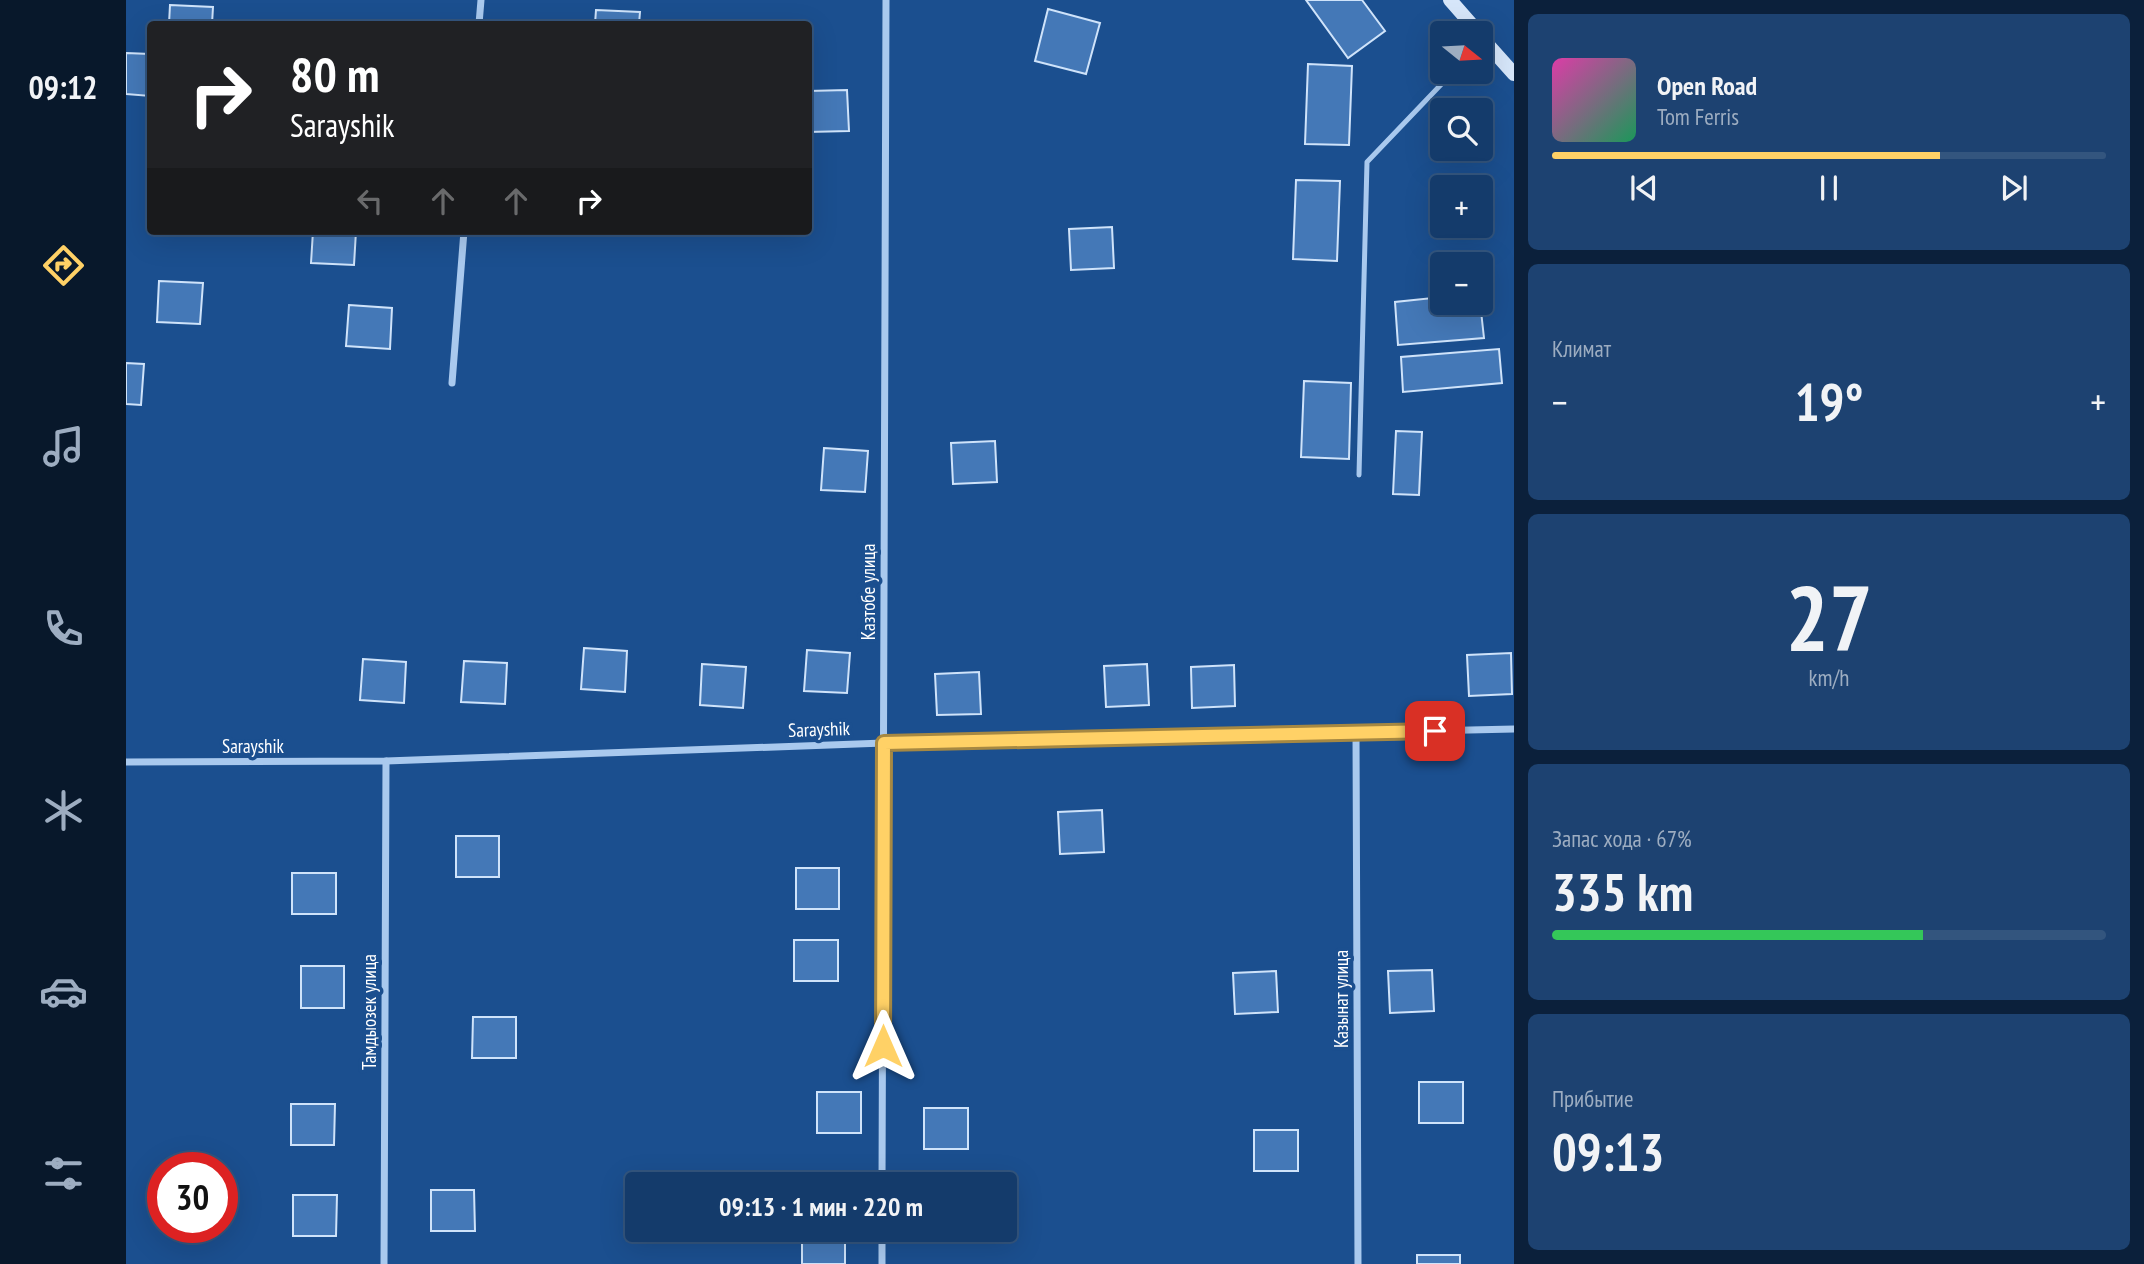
<!DOCTYPE html>
<html lang="ru">
<head>
<meta charset="utf-8">
<style>
	body { margin:0; font-family:"PT Sans Narrow",sans-serif; background:#1d4271; color:#f1f3f6; height:100vh; display:flex; flex-direction:column; font-size:26px; white-space:nowrap }
	* { box-sizing:border-box; margin:0 }
	p { font-size:23px; color:#9dadc1 }
	.icon { flex:none; width:38px; height:38px; fill:none; stroke:currentColor; stroke-width:2; stroke-linecap:round; stroke-linejoin:round }
	.map { position:relative; flex:1; overflow:hidden }
	.panel { display:flex; flex-direction:column; gap:14px; padding:14px; background:#0b203b; width:630px }
	.panel>* { flex:none }
	.guide { position:absolute; left:21px; top:21px; width:665px; height:214px; border-radius:7px; box-shadow:0 7px 28px #0002,0 0 0 2px #33557e; background:#202124; color:#fff; overflow:hidden }
	.needle { width:46px; rotate:108deg }
	.tools { position:absolute; left:1304px; top:21px; display:grid; gap:14px }
	.tools a { display:grid; place-items:center; width:63px; height:63px; border-radius:7px; background:#143b6b; box-shadow:0 7px 28px #0002,0 0 0 2px #33557e; font-size:35px }
	.speed { position:absolute; left:21px; top:1152px; display:flex; gap:14px; font-size:35px; font-weight:700; text-align:center }
	.speed>* { display:grid; place-content:center; width:91px; height:91px; border-radius:50%; background:#143b6b; box-shadow:0 7px 28px #0002,0 0 0 2px #33557e; line-height:1 }
	.speed .limit { border:10px solid #d22; background:#fff; color:#111 }
	.pin { position:absolute; display:grid; place-items:center; width:60px; height:60px; color:#fff; margin:-30px; border-radius:14px; box-shadow:0 4px 10px #0006 }
	.me { position:absolute; width:77px; margin:-38px; rotate:0deg; stroke-linejoin:round; filter:drop-shadow(0 0 5px #0008) }
	.turn { display:flex; align-items:center; gap:24px; height:147px; padding:0 28px; font-size:32px }
	.turn .icon { width:91px; height:91px; stroke-width:2.5 }
	.turn b { display:block; font-size:49px; line-height:60px }
	.lanes { display:flex; align-items:center; height:66px; padding:0 28px; background:#0003; justify-content:center; gap:35px; direction:ltr }
	.lanes .off { opacity:.35 }
	.big { font-size:52px; font-weight:800; line-height:1.1 }
	.panel .widget { flex:1; display:flex; flex-direction:column; justify-content:center; gap:10px; min-width:0; padding:0 24px; border-radius:10px; background:#1d4271 }
	.panel .dial { align-items:center; gap:0 }
	.dial b { font-size:91px; line-height:1 }
	.song { display:flex; align-items:center; gap:21px }
	.cover { width:84px; height:84px; border-radius:10px; background:linear-gradient(135deg,hsl(320 70% 55%),hsl(150 70% 35%)) }
	.played { height:7px; border-radius:4px; background:linear-gradient(90deg,#ffd166 70%,#33557e 70%) }
	.keys { display:flex; justify-content:space-around; direction:ltr }
	.heat { display:flex; justify-content:space-between; align-items:center; font-size:38px; direction:ltr }
	.charge { height:10px; border-radius:5px; background:linear-gradient(90deg,#34c759 67%,#33557e 0) }
	.trip { position:absolute; left:499px; top:1172px; width:392px; height:70px; border-radius:7px; background:#143b6b; box-shadow:0 7px 28px #0002,0 0 0 2px #33557e; font-weight:800; line-height:70px; text-align:center }
	main { display:flex; flex:1; min-height:0 }
	.tab-bar { display:flex; flex-direction:column; width:126px; justify-content:space-around; align-items:center; background:#08182b; color:#9dadc1 }
	.tab-bar .icon { width:49px; height:49px }
	.tab-bar .selected { color:#ffd166 }
	.tab-bar b { font-size:32px; color:#f1f3f6 }
	.map>svg:first-child { display:block }
	.building { fill:#4478b7; stroke:#cfe3fa; stroke-width:2 }
	.lines { fill:none; stroke-linecap:round; stroke-linejoin:round }
	.service { stroke:#a9c9ee; stroke-width:5 }
	.minor { stroke:#a9c9ee; stroke-width:7 }
	.secondary { stroke:#d6e6fa; stroke-width:14 }
	.route-casing { stroke:#a68842; stroke-width:18 }
	.route { stroke:#ffd166; stroke-width:12 }
	.labels { text-anchor:middle; stroke-width:7; stroke-linejoin:round; paint-order:stroke }
	.street-label { font-size:19px; fill:#fff; stroke:#1b4f8f }
</style>
</head>
<body>
<main>
<nav class="tab-bar">
<b>09:12</b>
<svg class="icon selected" aria-label="directions" viewBox="0 0 24 24"><path d="M12 3l9 9-9 9-9-9zM9 14v-3h6M13 9l2 2-2 2"/></svg>
<svg class="icon" aria-label="music" viewBox="0 0 24 24"><path d="M9 18V5l10-2v13"/><circle cx="6" cy="18" r="3"/><circle cx="16" cy="16" r="3"/></svg>
<svg class="icon" aria-label="phone" viewBox="0 0 24 24"><path d="M5 4h4l2 5-3 2q2 4 5 5l2-3 5 2v4C11 20 4 13 5 4z"/></svg>
<svg class="icon" aria-label="climate" viewBox="0 0 24 24"><path d="M12 3v18M4 7l16 10M4 17L20 7"/></svg>
<svg class="icon" aria-label="car" viewBox="0 0 24 24"><path d="M5 17H2v-5l4-1 3-4h7l3 4 3 1v5h-3M9 17h6M6 11h13"/><circle cx="7" cy="17" r="2"/><circle cx="17" cy="17" r="2"/></svg>
<svg class="icon" aria-label="filters" viewBox="0 0 24 24"><path d="M4 7h16M4 17h16"/><circle cx="9" cy="7" r="2"/><circle cx="15" cy="17" r="2"/></svg>
</nav>
<div class="map">
<svg width="1388" height="1264" viewBox="0 0 1388 1264">
	<rect width="100%" height="100%" fill="#1b4f8f"/>
	<g class="building">
		<polygon points="1180,0 1236,0 1259,31 1222,58"/>
		<polygon points="44,5 87,7 86,24 43,24"/>
		<polygon points="922,9 974,23 960,74 909,61"/>
		<polygon points="470,10 514,12 513,24 469,24"/>
		<polygon points="0,53 24,54 24,96 0,94"/>
		<polygon points="1182,64 1226,66 1223,145 1179,144"/>
		<polygon points="721,90 723,131 682,132 682,91"/>
		<polygon points="1170,180 1214,181 1211,261 1167,259"/>
		<polygon points="986,227 988,268 945,270 943,229"/>
		<polygon points="187,231 230,231 228,265 185,263"/>
		<polygon points="33,281 77,283 74,324 31,322"/>
		<polygon points="1316,297 1316,303 1354,302 1358,338 1272,345 1269,302"/>
		<polygon points="223,305 266,308 264,349 220,346"/>
		<polygon points="1373,349 1376,383 1277,392 1275,357"/>
		<polygon points="0,363 18,364 15,405 0,404"/>
		<polygon points="1178,381 1225,383 1223,459 1175,457"/>
		<polygon points="1270,431 1296,432 1293,495 1267,494"/>
		<polygon points="869,441 871,482 827,484 825,443"/>
		<polygon points="698,448 742,451 739,492 695,490"/>
		<polygon points="458,648 501,651 499,692 455,689"/>
		<polygon points="681,650 724,653 721,693 678,691"/>
		<polygon points="1385,653 1386,694 1343,696 1341,655"/>
		<polygon points="237,659 280,662 278,703 234,700"/>
		<polygon points="338,661 381,663 379,704 335,702"/>
		<polygon points="576,664 620,667 617,708 574,705"/>
		<polygon points="1021,664 1023,705 980,707 978,666"/>
		<polygon points="1108,665 1109,706 1066,708 1065,667"/>
		<polygon points="853,672 855,714 811,715 809,674"/>
		<polygon points="976,810 978,852 934,854 932,812"/>
		<rect x="330" y="836" width="43" height="41"/>
		<rect x="670" y="868" width="43" height="41"/>
		<rect x="166" y="873" width="44" height="41"/>
		<rect x="668" y="940" width="44" height="41"/>
		<rect x="175" y="966" width="43" height="42"/>
		<polygon points="1306,970 1308,1011 1264,1013 1262,971"/>
		<polygon points="1150,971 1152,1012 1109,1014 1107,973"/>
		<polygon points="347,1017 390,1017 390,1058 346,1058"/>
		<rect x="1293" y="1082" width="44" height="41"/>
		<rect x="691" y="1092" width="44" height="41"/>
		<polygon points="165,1104 209,1104 208,1145 165,1145"/>
		<rect x="798" y="1108" width="44" height="41"/>
		<rect x="1128" y="1130" width="44" height="41"/>
		<polygon points="305,1190 348,1190 349,1231 305,1231"/>
		<polygon points="167,1195 211,1195 210,1236 167,1236"/>
		<rect x="676" y="1240" width="43" height="24"/>
		<rect x="1291" y="1255" width="43" height="9"/>
	</g>
	<g class="lines">
		<polyline class="service" points="1233,475 1241,162 1327,72"/>
		<g class="minor">
			<polyline points="353,24 355,0"/>
			<polyline points="326,383 338,231"/>
			<polyline points="1230,733 1232,1264"/>
			<polyline points="0,762 260,761 758,743 1388,729"/>
			<polyline points="756,1185 760,0"/>
			<polyline points="258,1264 260,761"/>
			<polyline points="756,1264 756,1230"/>
		</g>
		<g class="secondary">
			<polyline points="1324,0 1353,33"/>
			<polyline points="1354,36 1388,74"/>
		</g>
	</g>
	<g class="lines">
		<defs>
			<polyline id="route" points="757,1046 758,743 1309,731"/>
		</defs>
		<use href="#route" class="route-casing"/>
		<use href="#route" class="route"/>
	</g>
	<g class="labels">
		<g class="street-label">
			<text transform="translate(742 592) rotate(-90)" y="7">Казтобе улица</text>
			<text transform="translate(693 729) rotate(-2)" y="7">Sarayshik</text>
			<text x="127" y="753">Sarayshik</text>
			<text transform="translate(1215 999) rotate(-90)" y="7">Казынат улица</text>
			<text transform="translate(243 1012) rotate(-90)" y="7">Тамдыозек улица</text>
		</g>
	</g>
</svg>
<div class="tools">
<a><svg class="needle" viewBox="-14 -14 28 28"><path d="M0-13l5 13h-10z" fill="#e53935"/><path d="M0 13l5-13h-10z" fill="#9dadc1"/></svg></a>
<a><svg class="icon" aria-label="search" viewBox="0 0 24 24"><circle cx="10" cy="10" r="6"/><path d="M15 15l6 6"/></svg></a>
<a>+</a>
<a>−</a>
</div>
<div class="speed"><div class="limit">30</div></div>
<div class="pin" style="left:1309px;top:731px;background:#d93025"><svg class="icon" aria-label="arrive" viewBox="0 0 24 24"><path d="M6 21V4h12l-3 4 3 4H6"/></svg></div>
<svg class="me" style="left:757px;top:1046px" viewBox="-20 -20 40 40"><path d="M0-17L14 15 0 8-14 15z" fill="#ffd166" stroke="#fff" stroke-width="4"/></svg>
<div class="trip">09:13 · 1 мин · 220 m</div>
<div class="guide">
<div class="turn"><svg class="icon" aria-label="right" viewBox="0 0 24 24"><path d="M7 20v-9h11M14 6l5 5-5 5"/></svg><div><b>80 m</b>Sarayshik</div></div>
<div class="lanes"><svg class="icon off" aria-label="left" viewBox="0 0 24 24"><path d="M17 20v-9H6M10 6l-5 5 5 5"/></svg><svg class="icon off" aria-label="ahead" viewBox="0 0 24 24"><path d="M12 20V5M6 11l6-6 6 6"/></svg><svg class="icon off" aria-label="ahead" viewBox="0 0 24 24"><path d="M12 20V5M6 11l6-6 6 6"/></svg><svg class="icon" aria-label="right" viewBox="0 0 24 24"><path d="M7 20v-9h11M14 6l5 5-5 5"/></svg></div>
</div>
</div>
<section class="panel">
<div class="widget">
<div class="song"><i class="cover"></i><div><b>Open Road</b><p>Tom Ferris</p></div></div>
<div class="played"></div>
<div class="keys"><svg class="icon" aria-label="previous" viewBox="0 0 24 24"><path d="M18 5L8 12l10 7zM5 5v14"/></svg><svg class="icon" aria-label="pause" viewBox="0 0 24 24"><path d="M8 5v14M16 5v14"/></svg><svg class="icon" aria-label="next" viewBox="0 0 24 24"><path d="M6 5l10 7-10 7zM19 5v14"/></svg></div>
</div>
<div class="widget"><p>Климат</p>
<div class="heat"><a>−</a><b class="big">19°</b><a>+</a></div>
</div>
<div class="widget dial"><b>27</b><p>km/h</p></div>
<div class="widget"><p>Запас хода · 67%</p><b class="big">335 km</b><div class="charge"></div></div>
<div class="widget"><p>Прибытие</p><b class="big">09:13</b></div>
</section>
</main>
</body>
</html>
